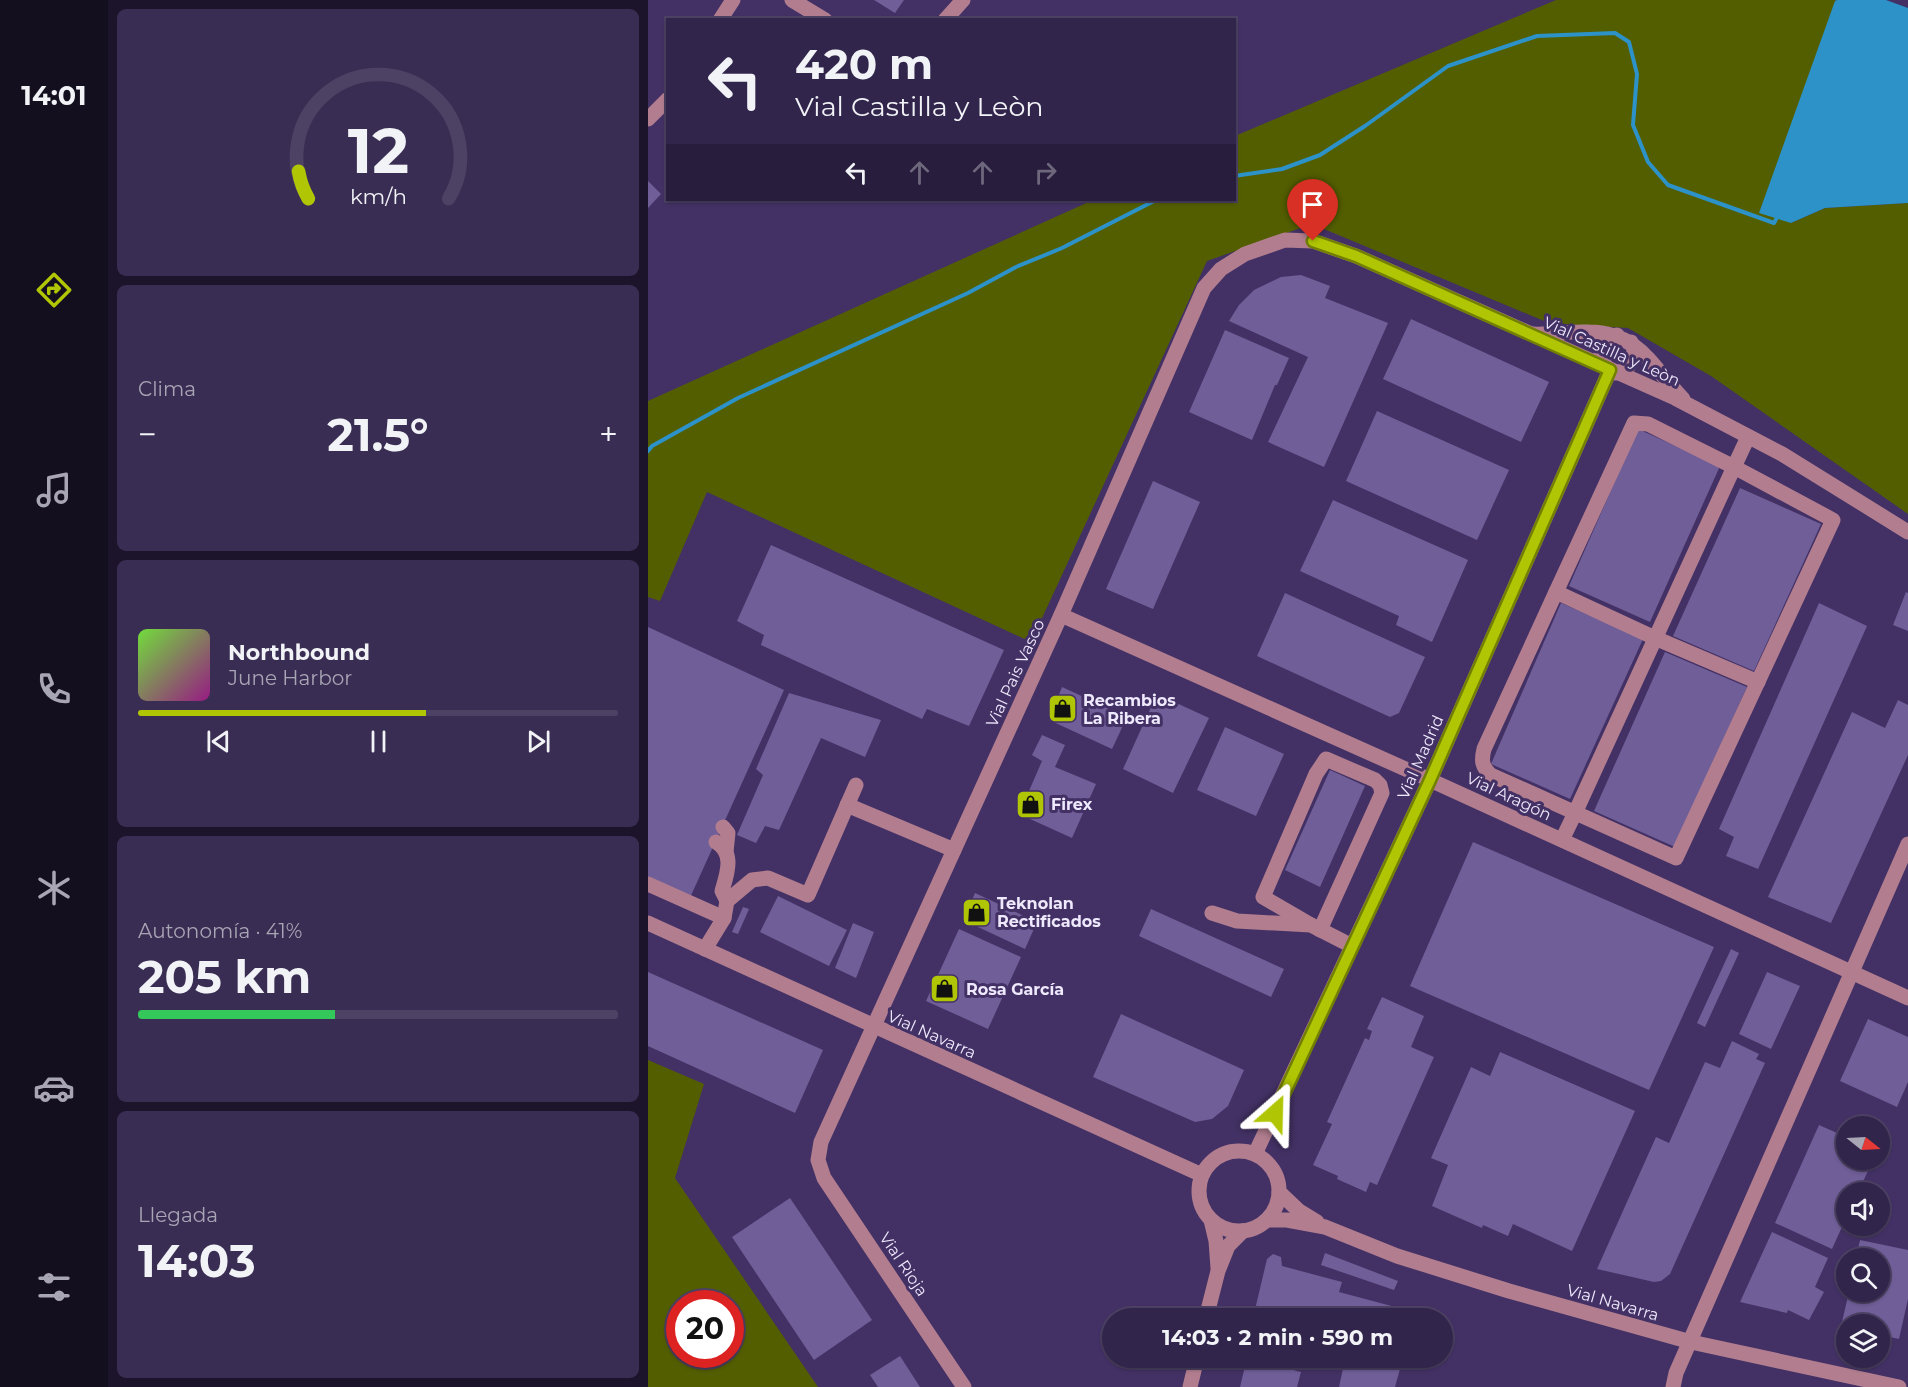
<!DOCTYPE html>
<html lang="es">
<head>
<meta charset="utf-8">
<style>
	body { margin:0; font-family:Montserrat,sans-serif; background:#3a2d53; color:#f1f3f6; height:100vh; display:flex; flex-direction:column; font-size:22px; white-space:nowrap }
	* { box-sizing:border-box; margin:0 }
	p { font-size:20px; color:#a8a5b5 }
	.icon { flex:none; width:33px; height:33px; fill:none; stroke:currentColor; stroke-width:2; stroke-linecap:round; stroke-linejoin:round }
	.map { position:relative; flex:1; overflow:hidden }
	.details { display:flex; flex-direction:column; gap:9px; padding:9px; background:#1c142a; width:540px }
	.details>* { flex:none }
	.hud { position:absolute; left:18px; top:18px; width:570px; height:183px; border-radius:0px; box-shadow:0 2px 4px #0004,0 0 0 2px #4d4264; background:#32254c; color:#f1f3f6; overflow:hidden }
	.needle { width:39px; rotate:108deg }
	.tools { position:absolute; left:1188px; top:1116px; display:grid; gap:12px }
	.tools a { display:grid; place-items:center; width:54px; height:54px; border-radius:50%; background:#32254c; box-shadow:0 2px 4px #0004,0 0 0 2px #4d4264; font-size:30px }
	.speed { position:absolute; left:18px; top:1290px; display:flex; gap:12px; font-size:30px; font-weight:700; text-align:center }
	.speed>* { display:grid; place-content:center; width:78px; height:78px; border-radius:50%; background:#32254c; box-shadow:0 2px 4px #0004,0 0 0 2px #4d4264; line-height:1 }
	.speed .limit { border:9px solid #d22; background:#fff; color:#111 }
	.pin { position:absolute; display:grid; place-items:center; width:51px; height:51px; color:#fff; margin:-62px -26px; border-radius:50% 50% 50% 0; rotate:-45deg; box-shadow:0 0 6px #0007 }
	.pin .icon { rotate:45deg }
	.me { position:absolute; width:66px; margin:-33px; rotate:25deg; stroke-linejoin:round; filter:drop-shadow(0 0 4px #0008) }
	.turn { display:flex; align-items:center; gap:21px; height:126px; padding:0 30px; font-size:27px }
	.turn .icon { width:78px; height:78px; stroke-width:2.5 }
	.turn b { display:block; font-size:42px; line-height:51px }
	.lanes { display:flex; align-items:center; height:57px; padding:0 30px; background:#0003; justify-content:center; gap:30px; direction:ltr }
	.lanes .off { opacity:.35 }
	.big { font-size:45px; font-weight:700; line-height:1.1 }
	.details .tile { flex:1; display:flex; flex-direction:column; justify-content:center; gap:9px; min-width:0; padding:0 21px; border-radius:9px; background:#3a2d53 }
	.details .dial { align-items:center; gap:0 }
	.dial svg { height:156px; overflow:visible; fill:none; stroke:#4d4264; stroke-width:7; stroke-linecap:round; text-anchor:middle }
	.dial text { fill:#f1f3f6; stroke:none }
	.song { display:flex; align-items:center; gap:18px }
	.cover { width:72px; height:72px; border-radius:9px; background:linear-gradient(135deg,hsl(100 70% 55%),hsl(310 70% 35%)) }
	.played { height:6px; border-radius:3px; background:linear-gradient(90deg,#b0c503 60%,#4d4264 60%) }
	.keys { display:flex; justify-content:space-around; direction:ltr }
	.heat { display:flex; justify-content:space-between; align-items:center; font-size:33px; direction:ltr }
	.charge { height:9px; border-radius:4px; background:linear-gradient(90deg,#34c759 41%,#4d4264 0) }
	.trip { position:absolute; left:454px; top:1308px; width:351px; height:60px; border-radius:30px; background:#32254c; box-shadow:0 2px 4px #0004,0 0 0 2px #4d4264; font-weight:700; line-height:60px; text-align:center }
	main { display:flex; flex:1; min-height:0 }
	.tab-bar { display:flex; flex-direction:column; width:108px; justify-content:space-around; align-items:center; background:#140f1e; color:#a8a5b5 }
	.tab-bar .icon { width:42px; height:42px }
	.tab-bar .active { color:#b0c503 }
	.tab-bar b { font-size:27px; color:#f1f3f6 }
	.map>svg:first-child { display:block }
	.green { fill:#535e00; fill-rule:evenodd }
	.water { fill:#2c92c8 }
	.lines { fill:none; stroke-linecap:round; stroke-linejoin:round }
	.stream { stroke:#2c92c8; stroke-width:4 }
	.building { fill:#6f5e97 }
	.minor { stroke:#b27e8f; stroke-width:15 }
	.route-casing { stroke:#728002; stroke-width:15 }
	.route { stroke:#b0c503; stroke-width:10 }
	.labels { text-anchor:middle; stroke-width:6; stroke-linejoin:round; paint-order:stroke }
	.street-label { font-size:16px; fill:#eee9fc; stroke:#433165 }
	.poi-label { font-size:16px; font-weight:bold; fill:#eee9fc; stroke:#433165; text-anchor:start }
</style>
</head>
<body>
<main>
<nav class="tab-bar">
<b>14:01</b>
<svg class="icon active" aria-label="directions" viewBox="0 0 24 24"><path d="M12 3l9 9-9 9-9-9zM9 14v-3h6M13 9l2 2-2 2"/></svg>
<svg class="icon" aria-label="music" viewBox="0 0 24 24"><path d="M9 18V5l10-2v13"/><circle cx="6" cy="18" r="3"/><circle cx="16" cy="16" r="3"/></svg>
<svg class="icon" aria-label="phone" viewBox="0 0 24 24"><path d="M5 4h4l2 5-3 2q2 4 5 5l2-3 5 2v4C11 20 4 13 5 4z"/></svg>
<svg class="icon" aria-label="climate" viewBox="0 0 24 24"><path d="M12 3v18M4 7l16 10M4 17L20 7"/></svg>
<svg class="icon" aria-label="car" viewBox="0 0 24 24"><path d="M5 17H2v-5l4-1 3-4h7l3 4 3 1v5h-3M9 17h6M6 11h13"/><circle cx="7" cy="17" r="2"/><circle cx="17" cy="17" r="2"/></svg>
<svg class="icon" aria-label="filters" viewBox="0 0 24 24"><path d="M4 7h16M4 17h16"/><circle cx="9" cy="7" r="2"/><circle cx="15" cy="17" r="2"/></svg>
</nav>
<section class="details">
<div class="tile dial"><svg viewBox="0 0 100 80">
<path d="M14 69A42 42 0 1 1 86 69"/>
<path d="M14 69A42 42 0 0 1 9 55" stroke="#b0c503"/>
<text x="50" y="56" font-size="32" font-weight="700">12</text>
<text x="50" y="72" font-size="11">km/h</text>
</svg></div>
<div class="tile"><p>Clima</p>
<div class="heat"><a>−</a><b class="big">21.5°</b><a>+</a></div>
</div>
<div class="tile">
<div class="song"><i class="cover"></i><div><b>Northbound</b><p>June Harbor</p></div></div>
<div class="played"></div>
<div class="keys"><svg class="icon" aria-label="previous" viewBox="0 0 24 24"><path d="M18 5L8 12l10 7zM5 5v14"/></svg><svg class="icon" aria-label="pause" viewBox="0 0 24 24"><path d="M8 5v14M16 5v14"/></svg><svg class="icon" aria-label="next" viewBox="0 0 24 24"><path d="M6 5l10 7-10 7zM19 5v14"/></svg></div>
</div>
<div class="tile"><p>Autonomía · 41%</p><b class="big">205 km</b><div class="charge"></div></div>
<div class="tile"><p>Llegada</p><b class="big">14:03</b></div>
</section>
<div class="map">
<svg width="1260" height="1387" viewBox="0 0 1260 1387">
	<rect width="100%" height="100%" fill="#433165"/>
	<g class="green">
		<polygon points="908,0 1189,0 1187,1 1143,223 1177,208 1260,203 1260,514 1063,376 980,328 901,323 664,224 559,261 383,642 59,492 12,601 0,597 0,401 445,200 586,200 587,136"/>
		<path d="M0 1060 56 1084 27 1178 170 1387H0ZM32 1304H82V1354H32Z"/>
	</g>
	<polygon class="water" points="1189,0 1238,0 1260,8 1260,203 1177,208 1143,223 1111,213 1187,1"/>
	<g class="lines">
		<g class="stream">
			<polyline points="586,176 634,169 672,155 717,126 800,66 889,36 967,33 981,42 989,74 985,125 1000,162 1020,185 1126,223 1131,214"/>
			<polyline points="0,451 4,446 90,398 320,293 368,267 414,248 508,200"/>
		</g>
	</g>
	<g class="building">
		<polygon points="226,0 256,0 247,13"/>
		<polygon points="0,181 13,194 0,208"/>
		<polygon points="653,275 682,286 677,298 740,323 676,467 620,442 660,357 581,321 591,305 606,290 633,277"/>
		<polygon points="763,319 901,382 873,442 735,379"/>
		<polygon points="577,330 641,358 629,385 627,385 604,440 541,412"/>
		<polygon points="729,411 861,470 829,540 698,481"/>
		<polygon points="990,429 1072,466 1002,622 921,586"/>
		<polygon points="505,481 552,502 505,609 458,589"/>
		<polygon points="1092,488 1173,524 1106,671 1025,636"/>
		<polygon points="685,500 820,560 784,642 748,625 751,616 652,571"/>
		<polygon points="123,545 356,650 321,726 279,709 274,719 113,645 116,635 89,621"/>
		<polygon points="1258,592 1260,593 1260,631 1245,625"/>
		<polygon points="637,593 777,657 751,713 742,717 609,656"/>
		<polygon points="913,603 995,639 922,799 843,764"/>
		<polygon points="1171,603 1219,626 1110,869 1078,856 1086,837 1071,829"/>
		<polygon points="0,627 136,690 41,900 0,881"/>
		<polygon points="1017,652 1099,687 1027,847 946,811"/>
		<polygon points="414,687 479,717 464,749 401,720"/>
		<polygon points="141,693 233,720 217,757 173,738 131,830 117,826 108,843 89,835 115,775 108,769"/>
		<polygon points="509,694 561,718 525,793 475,769"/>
		<polygon points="1250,700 1260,705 1260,755 1183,923 1120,897 1204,712 1237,728"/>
		<polygon points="577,727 636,754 608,816 549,790"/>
		<polygon points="394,735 417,745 407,767 448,784 424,838 371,814 394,761 384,755"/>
		<polygon points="682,770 717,786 672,887 637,870"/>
		<polygon points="825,842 1066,947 1001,1090 762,986"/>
		<polygon points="327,893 389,922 377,949 315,920"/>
		<polygon points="130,896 199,930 181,966 112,932"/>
		<polygon points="95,907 101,909 90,934 84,932"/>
		<polygon points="503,909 636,969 623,997 491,936"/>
		<polygon points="205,923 226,932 208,978 187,968"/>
		<polygon points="311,929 373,957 340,1029 278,1001"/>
		<polygon points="1083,949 1091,953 1057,1027 1049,1023"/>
		<polygon points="0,972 175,1050 147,1113 0,1046"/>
		<polygon points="1119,972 1152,986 1123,1049 1091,1034"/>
		<polygon points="734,997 776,1016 763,1047 786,1057 729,1185 722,1182 718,1192 689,1179 690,1176 665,1165 684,1124 679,1122 717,1038 721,1040 724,1031 719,1029"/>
		<polygon points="473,1014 596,1070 580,1106 564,1119 547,1122 445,1077"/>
		<polygon points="1220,1019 1260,1037 1260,1082 1249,1107 1192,1081"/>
		<polygon points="1084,1041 1111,1054 1108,1059 1117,1063 1022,1274 1013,1281 1006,1282 949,1269 1008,1137 1021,1143 1057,1062 1072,1068"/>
		<polygon points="852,1052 987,1111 924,1251 865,1224 860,1236 835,1225 834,1228 784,1206 800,1165 783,1158 823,1067 842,1076"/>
		<polygon points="1171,1125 1198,1137 1198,1160 1207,1160 1206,1162 1221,1169 1210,1192 1198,1192 1198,1218 1184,1249 1127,1223"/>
		<polygon points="142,1198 224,1320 166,1360 84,1237"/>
		<polygon points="1124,1232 1180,1258 1167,1287 1176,1292 1161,1320 1140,1310 1139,1313 1092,1302"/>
		<polygon points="1212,1240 1260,1250 1260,1299 1251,1339 1232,1335 1232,1324 1198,1324 1198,1327 1193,1326 1201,1292 1232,1292 1232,1258 1208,1258"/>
		<polygon points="677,1253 750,1281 746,1290 673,1265"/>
		<polygon points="625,1254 633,1257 634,1266 694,1282 691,1292 766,1312 764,1318 605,1318 619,1259"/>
		<polygon points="252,1356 272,1387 230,1387 222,1375"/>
		<polygon points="599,1358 653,1372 649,1387 592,1387"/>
		<polygon points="692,1358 755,1358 747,1387 691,1387 697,1359"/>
	</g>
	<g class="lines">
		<g class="minor">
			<polyline points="144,0 177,20"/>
			<polyline points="72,20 85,0"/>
			<polyline points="297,20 315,0"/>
			<polyline points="0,119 20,99"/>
			<path d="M885 334C904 335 922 331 941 332 992 333 1003 366 1035 399"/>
			<path d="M967 373C980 371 985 362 986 349L983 342"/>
			<polyline points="1100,437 1086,467 1000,424 986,423 908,592 1007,638 1110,682"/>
			<path d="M908 592 836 749C833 761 834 767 843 775L1028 858 1185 520 1086 467 927 813 914 840"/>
			<polyline points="413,615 782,780 1260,998"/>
			<polyline points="199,805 306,850"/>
			<polyline points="75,827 80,833 78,852"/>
			<path d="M68 842C87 853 79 874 74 891L79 901"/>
			<polyline points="0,884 76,918"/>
			<polyline points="564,913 589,921 663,925 704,946"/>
			<polyline points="0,923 554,1175"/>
			<polyline points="663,925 615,897 668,774 678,759 727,780 732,785 734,793 672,930"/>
			<polyline points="57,949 76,918 79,901 104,880 120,878 160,895 208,785"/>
			<circle cx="591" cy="1191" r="40"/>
			<polyline points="607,1154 782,780 962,370 955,363 953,353 960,341 969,335"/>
			<polyline points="631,1192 651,1211 669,1222"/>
			<polyline points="563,1220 568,1241 570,1268"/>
			<polyline points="620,1220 639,1220 677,1227 749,1256 861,1291 1043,1342 1251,1387"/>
			<polyline points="558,1318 570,1271 580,1246 595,1231"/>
			<polyline points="316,1387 176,1178 170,1160 173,1142 413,615 556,288 573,269 597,254 637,240 665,241 708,256 1027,398 1134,454 1260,532"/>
			<polyline points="542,1387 549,1358"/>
			<polyline points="1025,1387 1028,1373 1260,844"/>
		</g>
	</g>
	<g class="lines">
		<defs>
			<polyline id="route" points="627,1113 782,780 962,370 708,256 665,241"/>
		</defs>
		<use href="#route" class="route-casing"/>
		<use href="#route" class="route"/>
	</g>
	<defs>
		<symbol id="shop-square" viewBox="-11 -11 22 22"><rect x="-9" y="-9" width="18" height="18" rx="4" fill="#b0c503" stroke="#433165"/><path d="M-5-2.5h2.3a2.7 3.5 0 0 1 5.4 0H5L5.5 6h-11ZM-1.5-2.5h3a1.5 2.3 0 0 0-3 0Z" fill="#111"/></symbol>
	</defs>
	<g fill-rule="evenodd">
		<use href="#shop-square" x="398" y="692" width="33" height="33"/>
		<use href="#shop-square" x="366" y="788" width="33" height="33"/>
		<use href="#shop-square" x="312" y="896" width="33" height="33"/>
		<use href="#shop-square" x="280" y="972" width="33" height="33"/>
	</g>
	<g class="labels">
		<g class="street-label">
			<text transform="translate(964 351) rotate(24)" y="6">Vial Castilla y Leòn</text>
			<text transform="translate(367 673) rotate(-65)" y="6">Vial Pais Vasco</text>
			<text transform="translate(772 757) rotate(-66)" y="6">Vial Madrid</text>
			<text transform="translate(861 796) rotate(25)" y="6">Vial Aragón</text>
			<text transform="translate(284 1034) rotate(24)" y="6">Vial Navarra</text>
			<text transform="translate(256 1264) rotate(56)" y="6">Vial Rioja</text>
			<text transform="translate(965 1302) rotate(16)" y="6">Vial Navarra</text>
		</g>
		<g class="poi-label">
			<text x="435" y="706">Recambios<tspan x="435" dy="18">La Ribera</tspan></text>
			<text x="403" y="810">Firex</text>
			<text x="349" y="909">Teknolan<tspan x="349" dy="18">Rectificados</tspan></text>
			<text x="318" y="995">Rosa García</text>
		</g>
	</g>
</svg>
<div class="tools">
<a><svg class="needle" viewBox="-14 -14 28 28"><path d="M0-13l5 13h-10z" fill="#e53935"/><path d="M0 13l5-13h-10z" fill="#a8a5b5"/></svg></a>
<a><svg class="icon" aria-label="sound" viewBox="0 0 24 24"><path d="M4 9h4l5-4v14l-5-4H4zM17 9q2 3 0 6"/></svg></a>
<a><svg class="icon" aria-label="search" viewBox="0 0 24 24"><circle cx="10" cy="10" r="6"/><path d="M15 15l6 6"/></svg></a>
<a><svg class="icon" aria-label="layers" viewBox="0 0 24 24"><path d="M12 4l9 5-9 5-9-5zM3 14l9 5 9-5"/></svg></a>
</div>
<div class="speed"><div class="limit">20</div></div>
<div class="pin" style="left:665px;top:241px;background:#d93025"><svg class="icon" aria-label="arrive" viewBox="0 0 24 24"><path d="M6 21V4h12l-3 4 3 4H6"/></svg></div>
<svg class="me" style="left:627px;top:1113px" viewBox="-20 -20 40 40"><path d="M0-17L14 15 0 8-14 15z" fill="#b0c503" stroke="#fff" stroke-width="4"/></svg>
<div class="trip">14:03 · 2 min · 590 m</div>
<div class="hud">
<div class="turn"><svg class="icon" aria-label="left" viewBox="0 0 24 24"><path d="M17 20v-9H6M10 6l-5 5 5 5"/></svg><div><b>420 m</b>Vial Castilla y Leòn</div></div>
<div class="lanes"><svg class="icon" aria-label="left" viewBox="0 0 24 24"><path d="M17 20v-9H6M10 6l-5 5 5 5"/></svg><svg class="icon off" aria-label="ahead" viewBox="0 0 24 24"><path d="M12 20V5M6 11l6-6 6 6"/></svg><svg class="icon off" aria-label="ahead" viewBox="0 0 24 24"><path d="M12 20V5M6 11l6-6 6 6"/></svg><svg class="icon off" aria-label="right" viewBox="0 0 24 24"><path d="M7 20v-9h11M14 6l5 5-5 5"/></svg></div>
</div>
</div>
</main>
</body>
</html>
